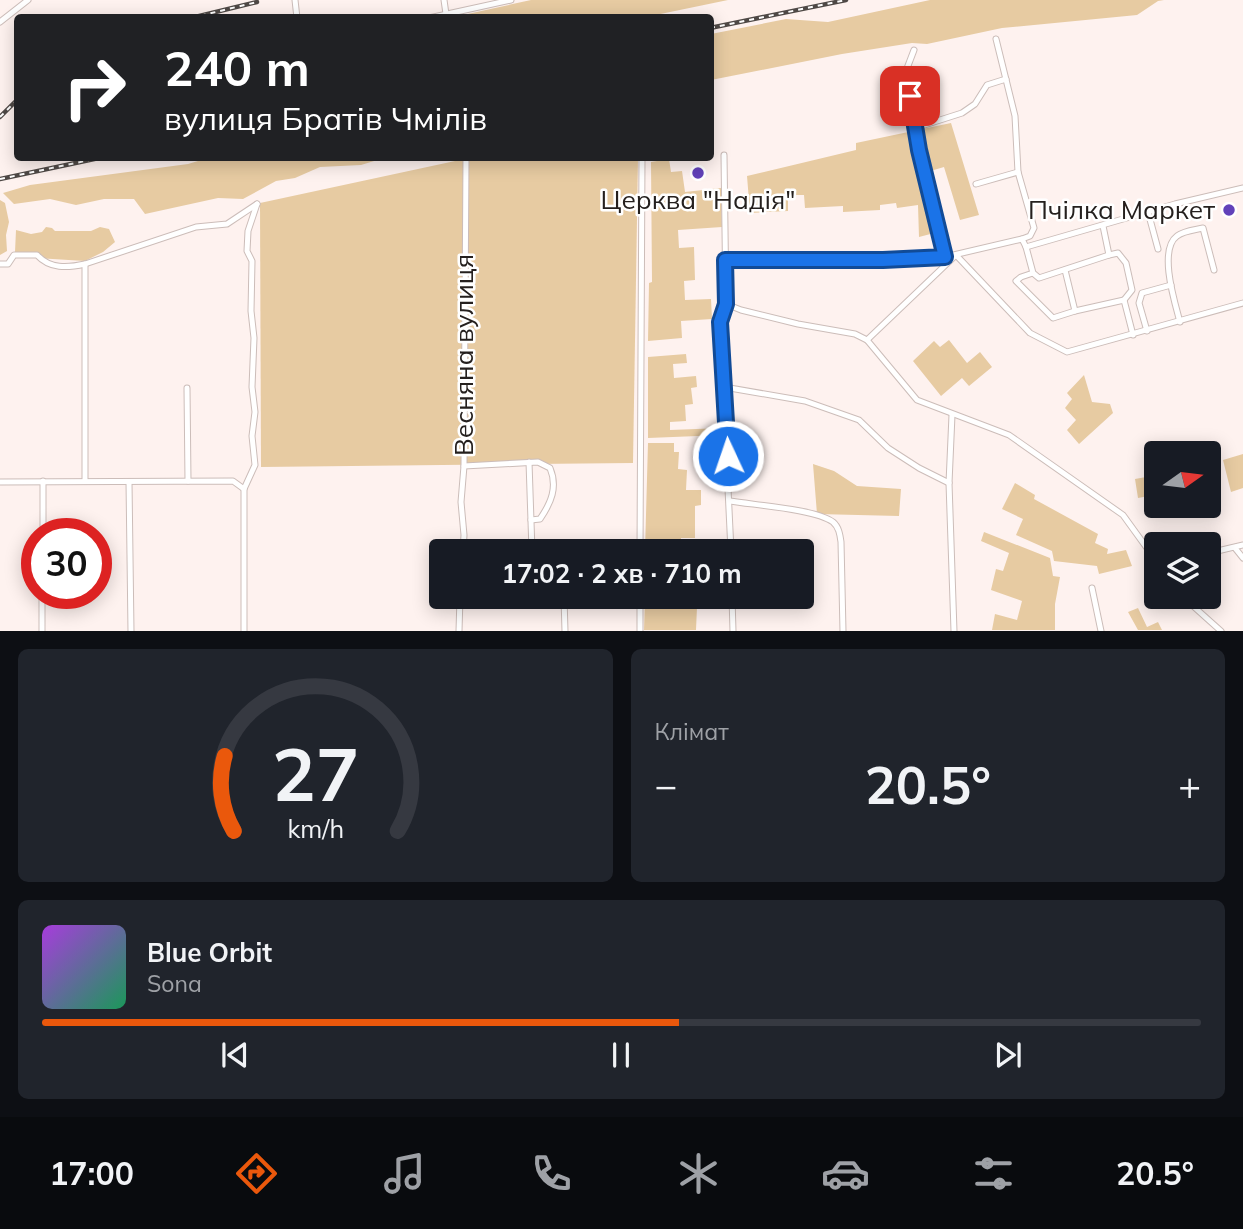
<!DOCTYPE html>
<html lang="uk">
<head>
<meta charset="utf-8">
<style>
	body { margin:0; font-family:Mulish,sans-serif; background:#20242c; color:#f1f3f6; height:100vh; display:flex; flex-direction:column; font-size:26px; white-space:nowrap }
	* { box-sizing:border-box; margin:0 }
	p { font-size:23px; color:#9ea1a6 }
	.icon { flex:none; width:38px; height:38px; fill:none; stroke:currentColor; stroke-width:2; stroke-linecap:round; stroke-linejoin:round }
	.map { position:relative; height:631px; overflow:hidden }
	.details { display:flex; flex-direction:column; gap:18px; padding:18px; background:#0d0f14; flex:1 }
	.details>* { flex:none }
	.guide { position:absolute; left:14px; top:14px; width:700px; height:147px; border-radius:7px; box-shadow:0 4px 18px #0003; background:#202124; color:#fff; overflow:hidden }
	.needle { width:46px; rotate:76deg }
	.buttons { position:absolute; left:1144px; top:441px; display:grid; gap:14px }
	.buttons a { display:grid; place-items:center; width:77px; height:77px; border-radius:7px; background:#171b24; box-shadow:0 4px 18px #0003; font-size:35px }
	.speed { position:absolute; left:21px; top:518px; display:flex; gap:14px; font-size:35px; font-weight:700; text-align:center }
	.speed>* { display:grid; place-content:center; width:91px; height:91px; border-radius:50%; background:#171b24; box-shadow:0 4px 18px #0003; line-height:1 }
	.speed .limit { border:10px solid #d22; background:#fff; color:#111 }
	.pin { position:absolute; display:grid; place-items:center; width:60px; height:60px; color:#fff; margin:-30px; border-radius:14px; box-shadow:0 4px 10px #0006 }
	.me { position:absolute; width:77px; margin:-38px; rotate:357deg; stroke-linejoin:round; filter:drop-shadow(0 0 5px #0008) }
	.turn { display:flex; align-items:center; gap:24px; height:147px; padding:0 35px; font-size:32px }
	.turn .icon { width:91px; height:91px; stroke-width:2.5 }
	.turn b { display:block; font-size:49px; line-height:60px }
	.big { font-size:52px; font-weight:700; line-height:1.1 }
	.details .card { flex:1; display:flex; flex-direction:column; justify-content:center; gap:10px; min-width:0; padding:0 24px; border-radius:10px; background:#20242c }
	.details .dial { align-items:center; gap:0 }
	.dial svg { height:182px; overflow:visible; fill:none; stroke:#363941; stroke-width:7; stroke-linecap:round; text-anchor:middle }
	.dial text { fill:#f1f3f6; stroke:none }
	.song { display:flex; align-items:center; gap:21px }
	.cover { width:84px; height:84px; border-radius:10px; background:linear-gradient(135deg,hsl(280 70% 55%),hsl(150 70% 35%)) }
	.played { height:7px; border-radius:4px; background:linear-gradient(90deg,#ea580c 55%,#363941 55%) }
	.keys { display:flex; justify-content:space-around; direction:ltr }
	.heat { display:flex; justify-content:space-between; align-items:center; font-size:38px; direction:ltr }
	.details .tiles { flex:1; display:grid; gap:18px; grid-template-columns:1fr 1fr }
	.card:last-child { grid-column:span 2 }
	.trip { position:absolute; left:429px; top:539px; width:385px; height:70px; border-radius:7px; background:#171b24; box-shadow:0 4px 18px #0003; font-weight:700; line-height:70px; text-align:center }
	.tabs { display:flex; height:112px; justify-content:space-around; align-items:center; background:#090b0e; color:#9ea1a6 }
	.tabs .icon { width:49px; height:49px }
	.tabs .selected { color:#ea580c }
	.tabs b { font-size:32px; color:#f1f3f6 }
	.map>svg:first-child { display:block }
	.green { fill:#e7cba2 }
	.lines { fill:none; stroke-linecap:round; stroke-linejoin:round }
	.minor-casing { stroke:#ccbdb9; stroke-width:7 }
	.minor { stroke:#fff; stroke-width:5 }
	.rail-casing { stroke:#4f4946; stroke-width:4.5 }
	.rail { stroke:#fff; stroke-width:2; stroke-dasharray:5; stroke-linecap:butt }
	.route-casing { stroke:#114b97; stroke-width:18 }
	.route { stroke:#1a73e8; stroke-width:12 }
	.poi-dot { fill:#6141b9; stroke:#fff; stroke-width:2.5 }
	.labels { text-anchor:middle; stroke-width:5; stroke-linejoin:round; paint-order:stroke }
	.poi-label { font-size:26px; fill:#25201e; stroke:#fff }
	.street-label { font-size:26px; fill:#25201e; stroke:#fff }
</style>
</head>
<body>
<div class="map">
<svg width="1243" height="631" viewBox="0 0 1243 631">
	<rect width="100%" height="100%" fill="#fef2ef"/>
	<g class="green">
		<polygon points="531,0 728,0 646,17 454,17"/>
		<polygon points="930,0 1164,0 1158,1 1137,15 1002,28 927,44 912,43 842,54 711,80 711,34 786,19 828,22"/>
		<polygon points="951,123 979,215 960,220 944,167 927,172 942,231 919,237 918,205 897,208 896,203 880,205 880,210 843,212 843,206 805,208 804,195 788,195 788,211 750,213 747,176 856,150 856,143"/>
		<polygon points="208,158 384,158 361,165 320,167 295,178 276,181 243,199 218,198 145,214 134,199 104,199 76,205 50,199 14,204 3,193 30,185 188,164"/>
		<polygon points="469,158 638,158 633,463 261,467 260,203"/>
		<polygon points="669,159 671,172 682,171 685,192 721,188 722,227 678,230 679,248 694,247 695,280 684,281 685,300 711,299 712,319 681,321 682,338 648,341 649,283 652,282 651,162"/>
		<polygon points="0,200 5,203 9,222 6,235 7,251 0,255"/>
		<polygon points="46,227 52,228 55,231 91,231 100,227 109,229 115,242 103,252 85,261 20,257 15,252 16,230 31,234 42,232"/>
		<polygon points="949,340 967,363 980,352 992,367 969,386 962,378 941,396 913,361 934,341 940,347"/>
		<polygon points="686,354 687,363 673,364 674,378 696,376 697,387 691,388 693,404 685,405 686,421 670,422 670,430 723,428 723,435 648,438 648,357"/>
		<polygon points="1084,375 1092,402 1110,404 1113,413 1079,444 1067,430 1076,420 1065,408 1072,399 1067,393"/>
		<polygon points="648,443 674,443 674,452 679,452 678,469 687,470 686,490 701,490 701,505 695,506 695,538 681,538 681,551 645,551"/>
		<polygon points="1243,454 1243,488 1231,492 1223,460"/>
		<polygon points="813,464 834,471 857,486 901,489 899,516 817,514"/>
		<polygon points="1157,475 1157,505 1154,495 1138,498 1135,479"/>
		<polygon points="1015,483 1035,495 1034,499 1098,534 1095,543 1108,549 1107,554 1126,550 1132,566 1099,574 1097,566 1054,561 1052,551 1016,535 1023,519 1002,509"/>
		<polygon points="984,532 1050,558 1053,576 1060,577 1055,604 1055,630 992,630 995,614 1017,620 1022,601 991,590 996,569 1003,571 1009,553 981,541"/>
		<polygon points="645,597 689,597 689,606 697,607 696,630 644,630"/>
		<polygon points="1138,608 1147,627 1158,622 1162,630 1138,630 1128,612"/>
	</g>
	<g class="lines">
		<defs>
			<g id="minor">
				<polyline points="295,0 297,18"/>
				<polyline points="444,0 446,14"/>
				<polyline points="429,18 511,0"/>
				<polyline points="0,22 28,0"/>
				<polyline points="996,39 1015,116 1018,172 1034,228 1030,236 1022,239"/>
				<polyline points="914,50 906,71 919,150 945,257"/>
				<polyline points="915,128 962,113 975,104 987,85 1006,79"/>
				<polyline points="724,155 726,304 720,322 731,551"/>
				<polyline points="976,184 1018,172"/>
				<polyline points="1148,212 1158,249"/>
				<polyline points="1026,247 1033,273 1039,278 1109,255 1103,226"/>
				<polyline points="1109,255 1118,253 1126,263 1132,290 1124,300"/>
				<polyline points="725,260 883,260 945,257 1022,239 1026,247 1175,204 1243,188"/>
				<path d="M0 264H8L14 255H37C50 269 67 268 85 264L196 227 227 224 257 204"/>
				<polyline points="85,264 85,481"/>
				<polyline points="1033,273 1021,277 1016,281 1053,318 1075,311 1065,270"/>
				<polyline points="726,304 741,310 798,324 855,334 867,340 917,400 1009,435 1123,515 1157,562"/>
				<polyline points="1075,311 1124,300 1133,335"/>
				<path d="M1180 322C1175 303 1158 250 1177 236 1183 231 1194 230 1203 228L1214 270"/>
				<polyline points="1147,331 1139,303 1142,293 1171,285"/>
				<polyline points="867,340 956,255 1030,333 1067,352 1243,303"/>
				<polyline points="724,387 805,401 859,420 888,448 919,468 949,483"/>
				<polyline points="187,388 188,481"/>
				<polyline points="952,415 949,483 954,631"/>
				<polyline points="529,462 532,551"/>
				<path d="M464 466 538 462 550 468C558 487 551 503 540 519L531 520"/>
				<polyline points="0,482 233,481 244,489"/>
				<polyline points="129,482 131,631"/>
				<path d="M730 501C753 505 816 509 833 522 839 527 840 535 841 542L843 631"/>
				<polyline points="43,534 43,481"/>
				<polyline points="1235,548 1243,558"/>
				<polyline points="463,551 464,535 461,502 464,466 466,158"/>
				<polyline points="559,551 640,547"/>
				<polyline points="640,551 642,158"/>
				<polyline points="1209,553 1243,545"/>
				<polyline points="1092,588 1101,631"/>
				<polyline points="564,597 565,631"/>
				<polyline points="640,597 640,631"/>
				<polyline points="732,597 733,631"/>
				<polyline points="1183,597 1221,631"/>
				<polyline points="42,631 42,593"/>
				<polyline points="244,631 244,489 255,465 252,436 255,412 252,387 254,338 251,311 252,261 247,251 248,231 257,204"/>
				<polyline points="459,631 460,597"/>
			</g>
		</defs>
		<use href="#minor" class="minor-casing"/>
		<use href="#minor" class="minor"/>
		<defs>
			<g id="rail">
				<polyline points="191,18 257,2"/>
				<polyline points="710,28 846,0"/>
				<polyline points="0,117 18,99"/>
				<polyline points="0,179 99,158"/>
			</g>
		</defs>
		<use href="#rail" class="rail-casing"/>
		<use href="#rail" class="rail"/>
	</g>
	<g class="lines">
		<defs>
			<polyline id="route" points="728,456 720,322 726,304 725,260 883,260 945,257 919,150 910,96"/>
		</defs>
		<use href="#route" class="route-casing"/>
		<use href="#route" class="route"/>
	</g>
	<g class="poi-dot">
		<circle cx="698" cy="173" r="7"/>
		<circle cx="1229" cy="210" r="7"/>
	</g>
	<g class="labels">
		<g class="poi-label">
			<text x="698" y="209">Церква "Надія"</text>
			<text x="1215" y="219" text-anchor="end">Пчілка Маркет</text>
		</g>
		<g class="street-label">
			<text transform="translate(464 355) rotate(-90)" y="9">Весняна вулиця</text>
		</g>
	</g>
</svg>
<div class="buttons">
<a><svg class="needle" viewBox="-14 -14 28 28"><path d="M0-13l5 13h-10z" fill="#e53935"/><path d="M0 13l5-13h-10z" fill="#9ea1a6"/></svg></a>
<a><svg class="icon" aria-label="layers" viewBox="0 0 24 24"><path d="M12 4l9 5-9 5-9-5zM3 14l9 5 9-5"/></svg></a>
</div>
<div class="speed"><div class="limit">30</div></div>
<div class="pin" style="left:910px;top:96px;background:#d93025"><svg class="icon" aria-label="arrive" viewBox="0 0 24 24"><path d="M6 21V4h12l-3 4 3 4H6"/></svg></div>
<svg class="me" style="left:728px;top:456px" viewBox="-20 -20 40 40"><circle r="17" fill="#1a73e8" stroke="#fff" stroke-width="3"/><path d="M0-11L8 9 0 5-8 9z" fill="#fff"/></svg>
<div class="trip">17:02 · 2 хв · 710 m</div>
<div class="guide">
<div class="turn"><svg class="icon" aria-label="right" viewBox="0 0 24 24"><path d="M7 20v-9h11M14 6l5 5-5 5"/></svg><div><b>240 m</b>вулиця Братів Чмілів</div></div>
</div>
</div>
<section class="details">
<div class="tiles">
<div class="card dial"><svg viewBox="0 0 100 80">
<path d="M14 69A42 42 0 1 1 86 69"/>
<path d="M14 69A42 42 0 0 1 10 36" stroke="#ea580c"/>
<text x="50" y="56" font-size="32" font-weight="700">27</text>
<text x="50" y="72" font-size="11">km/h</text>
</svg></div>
<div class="card"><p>Клімат</p>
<div class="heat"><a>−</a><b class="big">20.5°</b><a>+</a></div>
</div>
<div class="card">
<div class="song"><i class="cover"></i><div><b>Blue Orbit</b><p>Sona</p></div></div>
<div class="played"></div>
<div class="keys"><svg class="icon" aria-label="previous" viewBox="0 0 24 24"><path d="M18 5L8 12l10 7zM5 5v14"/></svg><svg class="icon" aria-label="pause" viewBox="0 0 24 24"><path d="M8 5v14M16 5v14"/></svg><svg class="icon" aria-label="next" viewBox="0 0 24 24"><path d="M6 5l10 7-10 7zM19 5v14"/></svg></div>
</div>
</div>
</section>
<nav class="tabs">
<b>17:00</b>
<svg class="icon selected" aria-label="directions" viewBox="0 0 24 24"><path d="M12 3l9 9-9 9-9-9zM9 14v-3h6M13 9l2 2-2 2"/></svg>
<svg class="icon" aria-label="music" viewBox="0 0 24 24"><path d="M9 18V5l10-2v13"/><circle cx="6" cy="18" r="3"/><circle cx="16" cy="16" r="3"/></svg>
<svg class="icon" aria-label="phone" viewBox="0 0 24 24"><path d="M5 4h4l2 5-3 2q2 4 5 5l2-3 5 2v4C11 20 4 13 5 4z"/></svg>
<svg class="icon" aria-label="climate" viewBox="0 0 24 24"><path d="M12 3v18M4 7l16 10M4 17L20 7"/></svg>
<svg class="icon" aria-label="car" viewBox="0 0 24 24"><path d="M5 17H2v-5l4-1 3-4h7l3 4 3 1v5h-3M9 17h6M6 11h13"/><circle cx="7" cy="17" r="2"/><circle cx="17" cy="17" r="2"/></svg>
<svg class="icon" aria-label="filters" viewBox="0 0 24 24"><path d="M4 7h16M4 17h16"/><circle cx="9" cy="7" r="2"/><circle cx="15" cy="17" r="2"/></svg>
<b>20.5°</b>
</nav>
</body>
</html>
